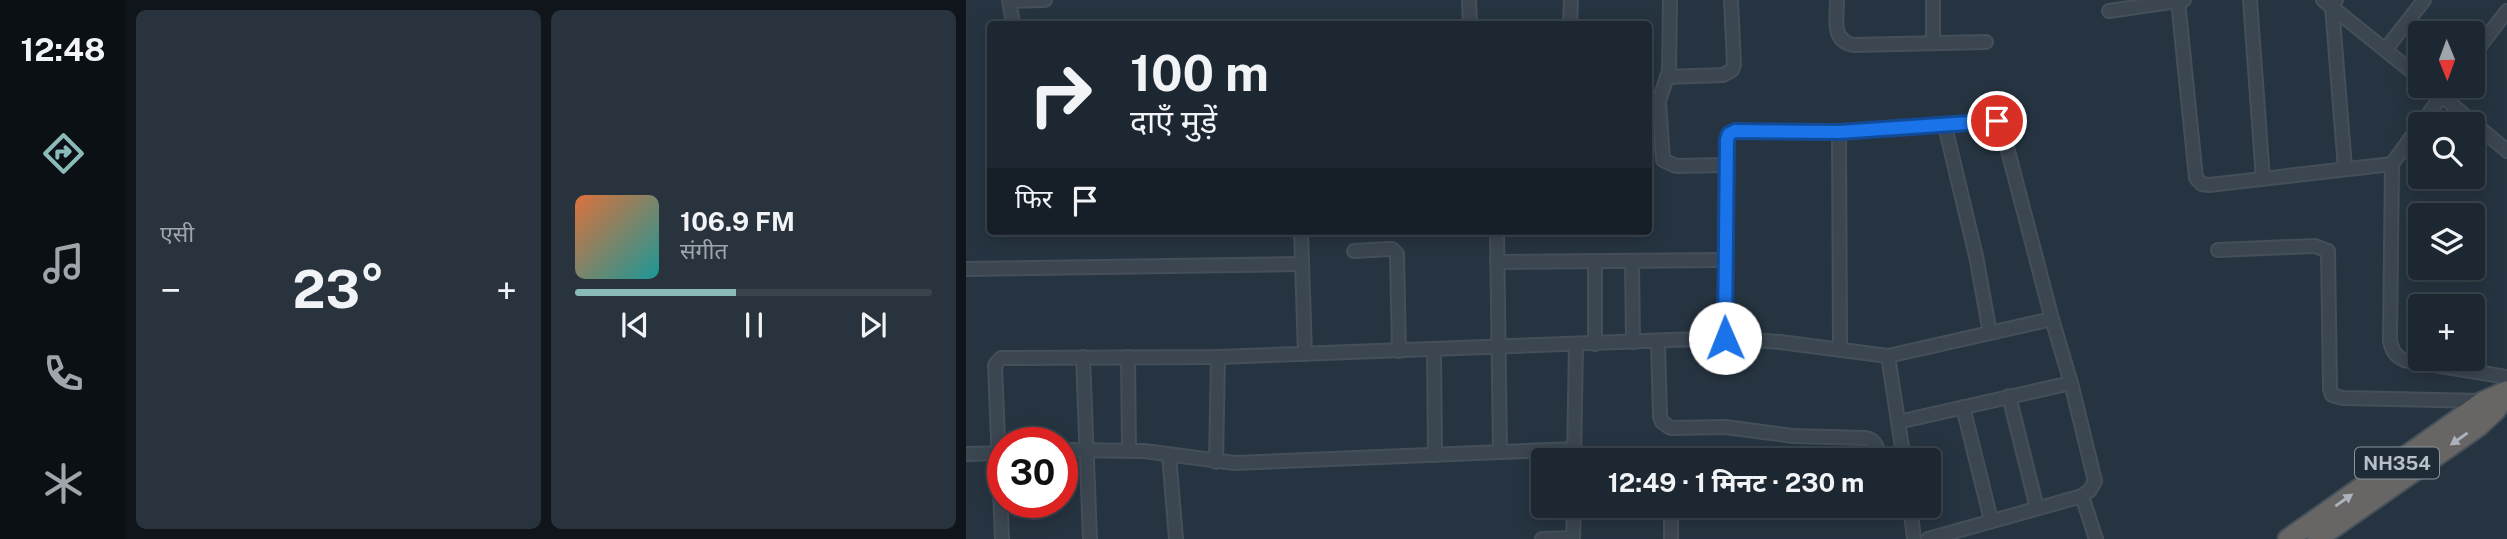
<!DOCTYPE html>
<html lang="hi">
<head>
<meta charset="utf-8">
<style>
	body { margin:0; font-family:"Public Sans","Noto Sans Devanagari",sans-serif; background:#29333d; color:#f1f3f6; height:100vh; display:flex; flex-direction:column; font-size:26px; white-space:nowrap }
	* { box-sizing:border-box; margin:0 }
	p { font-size:23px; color:#a0a5ab }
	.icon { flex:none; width:38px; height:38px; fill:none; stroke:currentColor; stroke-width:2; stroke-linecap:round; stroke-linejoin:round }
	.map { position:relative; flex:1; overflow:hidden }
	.panel { display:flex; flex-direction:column; gap:10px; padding:10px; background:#0f151b; width:840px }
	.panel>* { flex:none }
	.hud { position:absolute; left:21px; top:21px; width:665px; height:214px; border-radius:7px; box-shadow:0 4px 18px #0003,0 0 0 2px #3a444d; background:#1c2731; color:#f1f3f6; overflow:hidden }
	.needle { width:46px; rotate:179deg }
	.tools { position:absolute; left:1442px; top:21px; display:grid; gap:14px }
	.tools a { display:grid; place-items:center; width:77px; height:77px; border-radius:7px; background:#1c2731; box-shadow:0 4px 18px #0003,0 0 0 2px #3a444d; font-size:35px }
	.speed { position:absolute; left:21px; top:427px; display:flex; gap:14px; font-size:35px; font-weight:700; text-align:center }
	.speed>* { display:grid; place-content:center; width:91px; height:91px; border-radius:50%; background:#1c2731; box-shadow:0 4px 18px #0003,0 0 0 2px #3a444d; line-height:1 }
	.speed .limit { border:10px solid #d22; background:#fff; color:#111 }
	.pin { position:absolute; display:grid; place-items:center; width:60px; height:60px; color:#fff; margin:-30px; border:4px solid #fff; border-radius:50%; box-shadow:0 2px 7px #0007 }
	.me { position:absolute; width:77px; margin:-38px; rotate:359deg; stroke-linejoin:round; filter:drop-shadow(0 0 5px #0008) }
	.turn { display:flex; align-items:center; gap:24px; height:147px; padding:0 28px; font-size:32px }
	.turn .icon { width:91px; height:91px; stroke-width:2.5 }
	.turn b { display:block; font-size:49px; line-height:60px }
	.then { display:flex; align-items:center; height:66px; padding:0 28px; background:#0003; gap:14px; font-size:26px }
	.big { font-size:52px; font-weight:700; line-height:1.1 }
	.panel .card { flex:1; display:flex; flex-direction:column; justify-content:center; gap:10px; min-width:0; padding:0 24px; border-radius:10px; background:#29333d }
	.song { display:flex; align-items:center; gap:21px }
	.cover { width:84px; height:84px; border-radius:10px; background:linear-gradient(135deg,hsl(20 70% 55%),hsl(180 70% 35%)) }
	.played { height:7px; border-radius:4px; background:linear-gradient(90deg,#8bbbb9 45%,#3a444d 45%) }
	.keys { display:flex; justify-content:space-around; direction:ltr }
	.heat { display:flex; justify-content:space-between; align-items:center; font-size:38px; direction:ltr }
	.panel .tiles { flex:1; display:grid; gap:10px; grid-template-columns:repeat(2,1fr) }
	.trip { position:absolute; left:565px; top:448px; width:410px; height:70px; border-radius:7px; background:#1c2731; box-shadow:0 4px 18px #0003,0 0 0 2px #3a444d; font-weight:700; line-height:70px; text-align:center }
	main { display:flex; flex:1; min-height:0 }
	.dock { display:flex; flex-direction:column; width:126px; justify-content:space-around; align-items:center; background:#0b1014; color:#a0a5ab }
	.dock .icon { width:49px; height:49px }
	.dock .active { color:#8bbbb9 }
	.dock b { font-size:32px; color:#f1f3f6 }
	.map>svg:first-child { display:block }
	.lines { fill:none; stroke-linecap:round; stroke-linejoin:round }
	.minor-casing { stroke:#444f5a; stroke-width:16 }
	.trunk-casing { stroke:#45515b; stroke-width:23 }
	.minor { stroke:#3b4651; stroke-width:12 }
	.trunk { stroke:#686664; stroke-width:19 }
	.oneway { fill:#acb3bc }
	.route-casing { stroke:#114b97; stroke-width:18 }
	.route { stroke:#1a73e8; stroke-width:12 }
	.labels { text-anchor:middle; stroke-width:7; stroke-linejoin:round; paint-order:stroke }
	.shield { fill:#1f2b36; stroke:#8a949e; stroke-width:2 }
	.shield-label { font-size:19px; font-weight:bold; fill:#b8c1cb }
</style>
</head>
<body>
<main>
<nav class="dock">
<b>12:48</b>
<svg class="icon active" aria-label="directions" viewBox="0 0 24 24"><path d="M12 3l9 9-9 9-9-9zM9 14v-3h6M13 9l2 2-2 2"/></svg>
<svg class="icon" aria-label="music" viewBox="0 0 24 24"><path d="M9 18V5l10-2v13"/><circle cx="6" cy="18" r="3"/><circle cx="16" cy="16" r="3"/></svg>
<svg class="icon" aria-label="phone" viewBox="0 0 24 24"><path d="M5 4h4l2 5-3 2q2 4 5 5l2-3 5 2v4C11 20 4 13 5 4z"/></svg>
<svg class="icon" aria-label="climate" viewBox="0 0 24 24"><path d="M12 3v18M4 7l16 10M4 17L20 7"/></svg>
</nav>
<section class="panel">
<div class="tiles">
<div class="card"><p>एसी</p>
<div class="heat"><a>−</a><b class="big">23°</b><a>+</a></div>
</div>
<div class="card">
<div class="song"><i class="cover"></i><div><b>106.9 FM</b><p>संगीत</p></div></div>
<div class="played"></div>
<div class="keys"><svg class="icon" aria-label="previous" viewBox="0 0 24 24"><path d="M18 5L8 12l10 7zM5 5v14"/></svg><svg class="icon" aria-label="pause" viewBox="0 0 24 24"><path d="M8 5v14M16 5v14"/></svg><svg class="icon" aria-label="next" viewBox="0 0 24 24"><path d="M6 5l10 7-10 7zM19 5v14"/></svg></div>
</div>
</div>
</section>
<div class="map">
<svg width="1541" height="539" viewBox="0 0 1541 539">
	<rect width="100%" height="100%" fill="#263441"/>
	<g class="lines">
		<defs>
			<g id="minor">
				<polyline points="43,0 47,24"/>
				<polyline points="503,0 504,24"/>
				<polyline points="704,0 703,71 693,101 697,160 710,166 760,165"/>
				<path d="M871 0C871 19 865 40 887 45L1020 42"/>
				<polyline points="967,0 967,43"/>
				<polyline points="1284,0 1297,179"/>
				<polyline points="1357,0 1454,78"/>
				<polyline points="1370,0 1366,6 1379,168"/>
				<polyline points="44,1 79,0"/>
				<polyline points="1212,1 1230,178 1236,184 1243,185 1426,164"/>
				<polyline points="1143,11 1218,0"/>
				<polyline points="604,24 605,0"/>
				<polyline points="1420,49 1458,0"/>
				<polyline points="1507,55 1541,11"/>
				<polyline points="701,77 757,75 766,70 768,65 765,0"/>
				<polyline points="1464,86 1541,151"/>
				<polyline points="1455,124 1483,86"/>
				<path d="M1454 125 1426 164 1424 341C1426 350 1429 356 1438 360L1541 377"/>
				<polyline points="979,126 1010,256 1024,333"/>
				<polyline points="873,132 874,350"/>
				<polyline points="335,231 339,354"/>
				<polyline points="531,231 534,452"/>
				<polyline points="1252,250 1349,246 1362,251 1364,389 1366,395 1377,398 1518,401"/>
				<polyline points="388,251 422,249 426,249 431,254 433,351"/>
				<polyline points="666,261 667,342"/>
				<polyline points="531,262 758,260"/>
				<polyline points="629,262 629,344"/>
				<polyline points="0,269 336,264"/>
				<polyline points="759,338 760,147 763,134 769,131 873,132 1025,121 1035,124 1086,319 1105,383 1129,481 1124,490 1116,496 962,539"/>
				<path d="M692 341 694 417 696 422 705 428 759 427 827 436 899 438C911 440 912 449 913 460"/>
				<polyline points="468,350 469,455"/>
				<polyline points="922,356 938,460"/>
				<polyline points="117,357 124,539"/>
				<polyline points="162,357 163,450"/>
				<polyline points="1043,396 1071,508"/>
				<polyline points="997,407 1025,520"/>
				<polyline points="932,422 1105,383"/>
				<polyline points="96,450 178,451 269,463 609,449"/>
				<polyline points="0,454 37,453"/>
				<polyline points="203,455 210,539"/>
				<polyline points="608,460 610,344"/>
				<polyline points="250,462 252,357"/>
				<polyline points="1116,496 1130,539"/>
				<polyline points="705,506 705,539"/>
				<polyline points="944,506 948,539"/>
				<polyline points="36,539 29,365 35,358 252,357 759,338 814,342 922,356 1086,319"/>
				<polyline points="576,539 607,538"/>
				<polyline points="607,539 608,506"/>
			</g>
			<g id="trunk">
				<polyline points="1322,539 1518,401 1541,391"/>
				<polyline points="1351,539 1513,426 1530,410 1541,392"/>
			</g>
		</defs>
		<use href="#minor" class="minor-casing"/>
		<use href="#trunk" class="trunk-casing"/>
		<use href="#minor" class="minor"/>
		<use href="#trunk" class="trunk"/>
	</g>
	<defs><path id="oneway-solid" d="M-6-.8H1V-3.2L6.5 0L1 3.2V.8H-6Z" transform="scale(1.75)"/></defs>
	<g class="oneway">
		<use href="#oneway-solid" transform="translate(1493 439) rotate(145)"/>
		<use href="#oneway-solid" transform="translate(1378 500) rotate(-35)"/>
	</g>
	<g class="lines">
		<defs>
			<polyline id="route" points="759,338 761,140 763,134 769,131 873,132 1031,121"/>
		</defs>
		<use href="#route" class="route-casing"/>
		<use href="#route" class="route"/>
	</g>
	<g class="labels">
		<rect class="shield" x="1389" y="447.5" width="84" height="31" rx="5"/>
		<g class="shield-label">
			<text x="1431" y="470">NH354</text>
		</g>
	</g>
</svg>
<div class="tools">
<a><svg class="needle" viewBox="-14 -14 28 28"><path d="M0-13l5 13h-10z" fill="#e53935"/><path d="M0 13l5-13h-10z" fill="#a0a5ab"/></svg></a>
<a><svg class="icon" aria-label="search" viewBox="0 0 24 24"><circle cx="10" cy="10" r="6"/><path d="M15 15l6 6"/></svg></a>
<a><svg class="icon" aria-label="layers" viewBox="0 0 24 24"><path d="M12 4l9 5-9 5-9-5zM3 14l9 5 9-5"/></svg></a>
<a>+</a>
</div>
<div class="speed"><div class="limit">30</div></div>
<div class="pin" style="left:1031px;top:121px;background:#d93025"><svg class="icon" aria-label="arrive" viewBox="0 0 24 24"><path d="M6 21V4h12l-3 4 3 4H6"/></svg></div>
<svg class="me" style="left:759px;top:338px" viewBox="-20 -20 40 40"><circle r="19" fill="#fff"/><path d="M0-13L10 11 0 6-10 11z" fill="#1a73e8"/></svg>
<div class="trip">12:49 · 1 मिनट · 230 m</div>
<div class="hud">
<div class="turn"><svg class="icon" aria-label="right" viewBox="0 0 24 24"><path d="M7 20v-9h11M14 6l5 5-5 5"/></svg><div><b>100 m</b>दाएँ मुड़ें</div></div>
<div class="then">फिर<svg class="icon" aria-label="arrive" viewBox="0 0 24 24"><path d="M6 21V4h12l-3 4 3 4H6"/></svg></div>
</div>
</div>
</main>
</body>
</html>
